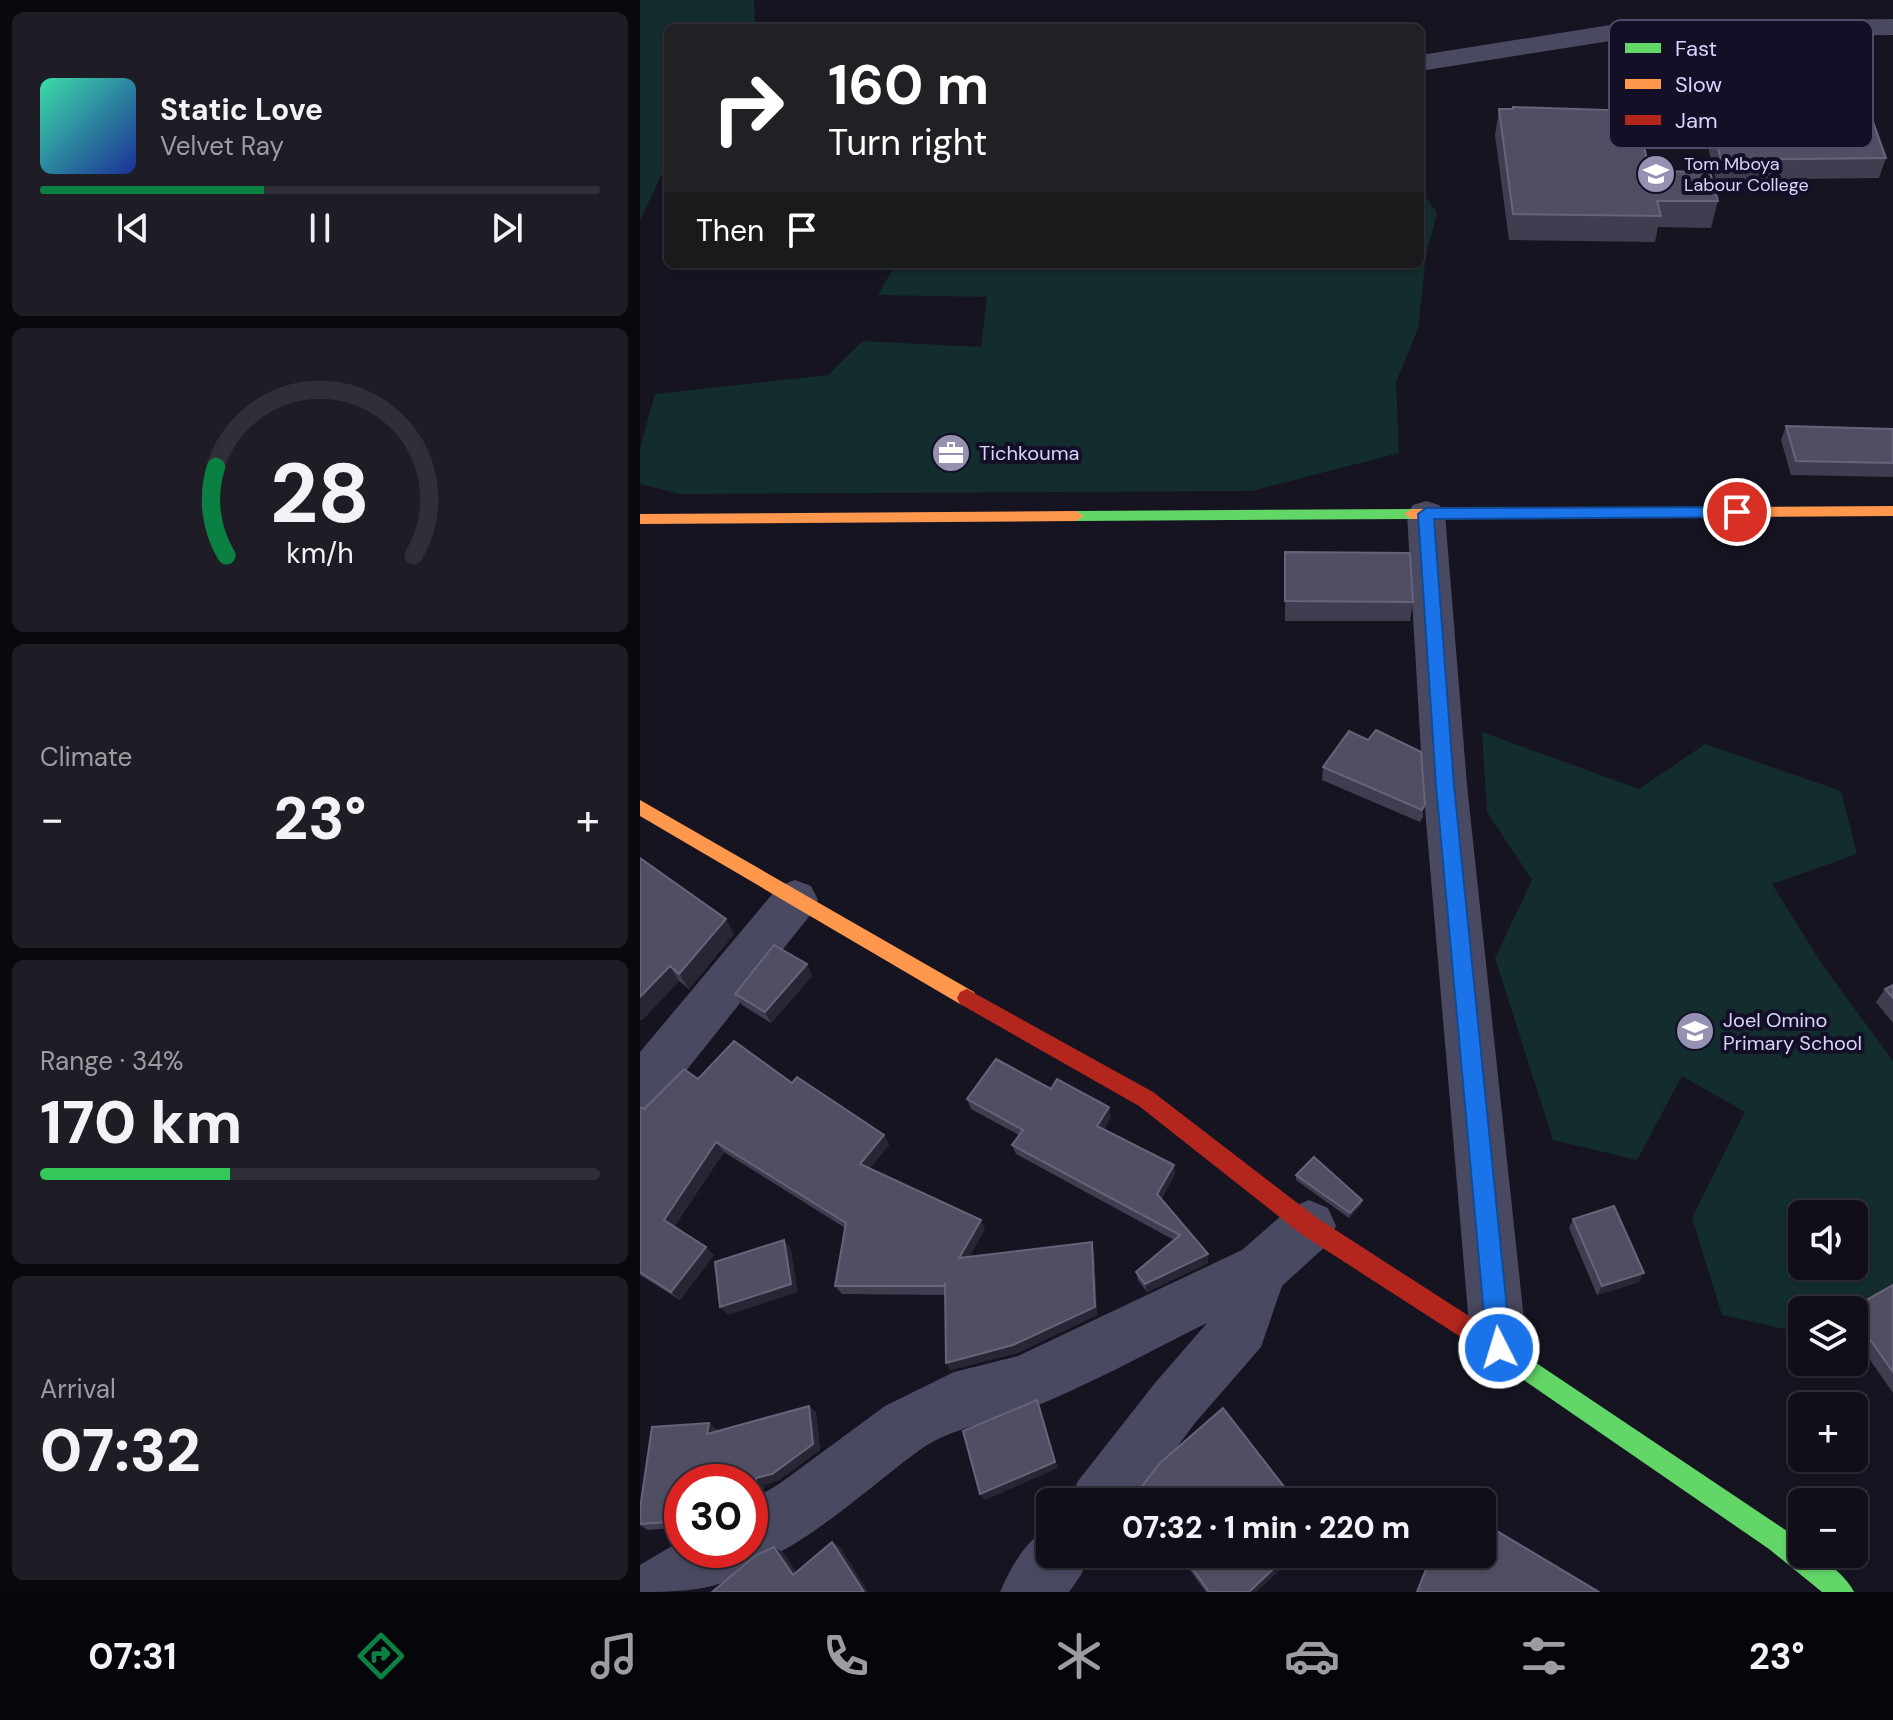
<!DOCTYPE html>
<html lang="en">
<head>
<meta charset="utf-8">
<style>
	body { margin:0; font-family:"DM Sans",sans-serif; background:#1e1d26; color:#f1f3f6; height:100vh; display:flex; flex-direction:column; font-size:30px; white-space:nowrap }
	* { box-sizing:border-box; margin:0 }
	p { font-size:26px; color:#9c9ca2 }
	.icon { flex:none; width:44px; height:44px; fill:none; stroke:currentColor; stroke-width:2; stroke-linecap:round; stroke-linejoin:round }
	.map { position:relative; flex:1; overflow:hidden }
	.panel { display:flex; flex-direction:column; gap:12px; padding:12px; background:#09080e; width:640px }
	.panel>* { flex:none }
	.banner { position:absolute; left:24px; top:24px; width:760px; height:244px; border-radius:12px; box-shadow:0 2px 6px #0004,0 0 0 2px #302f38; background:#202124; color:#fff; overflow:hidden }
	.controls { position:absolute; left:1148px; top:1200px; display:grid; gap:16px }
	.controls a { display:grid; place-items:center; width:80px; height:80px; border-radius:12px; background:#100f19; box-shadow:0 2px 6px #0004,0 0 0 2px #302f38; font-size:40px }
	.speed { position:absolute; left:24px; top:1464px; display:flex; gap:16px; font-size:40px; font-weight:700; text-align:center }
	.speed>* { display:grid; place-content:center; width:104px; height:104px; border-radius:50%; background:#100f19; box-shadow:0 2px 6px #0004,0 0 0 2px #302f38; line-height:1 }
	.speed .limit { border:12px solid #d22; background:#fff; color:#111 }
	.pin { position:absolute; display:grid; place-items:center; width:68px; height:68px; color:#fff; margin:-34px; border:4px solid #fff; border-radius:50%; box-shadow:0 2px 8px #0007 }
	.me { position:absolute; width:88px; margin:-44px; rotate:355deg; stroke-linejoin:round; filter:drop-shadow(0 0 6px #0008) }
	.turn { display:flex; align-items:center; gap:28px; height:168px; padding:0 32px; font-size:36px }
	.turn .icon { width:104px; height:104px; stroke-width:2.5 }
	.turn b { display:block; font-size:56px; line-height:68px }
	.then { display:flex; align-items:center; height:76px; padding:0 32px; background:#0003; gap:16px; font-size:30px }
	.big { font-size:60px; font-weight:800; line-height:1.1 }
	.panel .widget { flex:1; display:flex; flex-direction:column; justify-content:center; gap:12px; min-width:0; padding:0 28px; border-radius:12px; background:#1e1d26 }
	.panel .dial { align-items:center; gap:0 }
	.dial svg { height:208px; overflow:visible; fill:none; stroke:#302f38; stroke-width:7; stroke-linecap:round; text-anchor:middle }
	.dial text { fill:#f1f3f6; stroke:none }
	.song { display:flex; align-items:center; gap:24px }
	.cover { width:96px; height:96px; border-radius:12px; background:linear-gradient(135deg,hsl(160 70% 55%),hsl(230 70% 35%)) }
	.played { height:8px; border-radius:4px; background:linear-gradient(90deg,#0b8043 40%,#302f38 40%) }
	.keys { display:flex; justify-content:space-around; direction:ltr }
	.heat { display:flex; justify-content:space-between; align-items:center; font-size:44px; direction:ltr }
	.charge { height:12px; border-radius:6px; background:linear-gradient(90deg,#34c759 34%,#302f38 0) }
	.trip { position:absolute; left:396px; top:1488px; width:460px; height:80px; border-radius:12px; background:#100f19; box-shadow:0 2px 6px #0004,0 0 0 2px #302f38; font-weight:800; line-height:80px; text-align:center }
	.dock { display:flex; height:128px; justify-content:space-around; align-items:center; background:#06060a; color:#9c9ca2 }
	.dock .icon { width:56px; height:56px }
	.dock .on { color:#0b8043 }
	.dock b { font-size:36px; color:#f1f3f6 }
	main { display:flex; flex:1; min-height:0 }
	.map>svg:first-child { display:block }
	.green { fill:#132c2d; fill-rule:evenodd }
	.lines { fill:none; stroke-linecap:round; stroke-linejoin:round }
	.street { fill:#4a4962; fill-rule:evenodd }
	.fast { fill:#63d668; fill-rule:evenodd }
	.slow { fill:#ff974d; fill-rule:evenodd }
	.jam { fill:#b3261e; fill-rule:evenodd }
	.wall { fill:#403d50 }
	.shaded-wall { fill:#282635 }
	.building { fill:#504e63; stroke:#66637b; stroke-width:2 }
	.route { fill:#1a73e8; stroke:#114b97; stroke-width:2 }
	.labels { text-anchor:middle; stroke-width:8; stroke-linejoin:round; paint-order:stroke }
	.far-poi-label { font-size:18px; fill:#d9d4ff; stroke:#130f26; text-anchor:start }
	.poi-label { font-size:20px; fill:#d9d4ff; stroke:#130f26; text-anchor:start }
	.key { fill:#130f26; stroke:#4e4a67; stroke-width:2 }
	.key-label { font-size:22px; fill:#d9d4ff }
</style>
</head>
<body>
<main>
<section class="panel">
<div class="widget">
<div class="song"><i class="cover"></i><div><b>Static Love</b><p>Velvet Ray</p></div></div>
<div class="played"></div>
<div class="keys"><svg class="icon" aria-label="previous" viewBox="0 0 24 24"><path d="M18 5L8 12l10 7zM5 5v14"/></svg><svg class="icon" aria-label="pause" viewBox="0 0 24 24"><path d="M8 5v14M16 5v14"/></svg><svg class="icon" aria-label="next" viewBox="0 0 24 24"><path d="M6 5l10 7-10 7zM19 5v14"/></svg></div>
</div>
<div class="widget dial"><svg viewBox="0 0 100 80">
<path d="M14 69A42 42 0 1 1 86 69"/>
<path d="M14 69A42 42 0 0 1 10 35" stroke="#0b8043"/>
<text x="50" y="56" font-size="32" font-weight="700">28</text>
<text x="50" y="72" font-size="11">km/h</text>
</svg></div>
<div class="widget"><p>Climate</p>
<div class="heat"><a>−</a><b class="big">23°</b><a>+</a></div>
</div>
<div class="widget"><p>Range · 34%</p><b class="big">170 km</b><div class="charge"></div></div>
<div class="widget"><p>Arrival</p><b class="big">07:32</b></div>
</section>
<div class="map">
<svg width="1253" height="1592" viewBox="0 0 1253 1592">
	<rect width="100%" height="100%" fill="#161421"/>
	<g class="green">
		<polygon points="0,0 114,0 115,28 28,28 28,162 0,220"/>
		<polygon points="780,188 797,213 786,256 778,329 756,382 759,453 612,491 40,494 0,484 0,448 15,394 188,375 223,341 341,347 347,297 238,295 256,264 780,264"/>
		<path d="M842 732 999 789 1065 744 1201 791 1217 854 1132 884 1181 963 1253 1061V1334L1214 1310H1162V1333L1082 1315 1052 1218 1105 1112 1042 1076 997 1160 913 1140 855 958 892 880 847 812ZM1162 1214H1214V1266H1162Z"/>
	</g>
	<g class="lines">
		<g class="street">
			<polygon points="1253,19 1253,35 989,38 780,71 781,55 989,22"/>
			<polygon points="786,501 799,505 805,514 827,785 887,1348 879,1368 859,1376 839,1368 831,1348 783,785 767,514 773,505"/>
			<polygon points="155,880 171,886 178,900 171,914 18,1106 0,1113 0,1052 139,886"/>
			<path d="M669 1200 688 1208 696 1226 688 1244 642 1286 621 1347 555 1423 496 1502H429L438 1481 515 1383 567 1323C508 1352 448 1386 386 1410 352 1423 316 1426 284 1447 243 1475 153 1559 108 1563 93 1592 32 1592 0 1592V1565L42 1540V1550H110V1501L139 1484 245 1406 314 1372 378 1356 602 1250 650 1208Z"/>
			<path d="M410 1528V1554H450L441 1575 429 1592H360C370 1569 386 1538 410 1528Z"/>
		</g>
		<g class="fast">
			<polygon points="772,509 780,514 772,519 436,521 428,516 436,511"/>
			<path d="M838 1324 1147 1531 1162 1544V1554C1180 1554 1206 1575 1214 1592H1182L1129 1549 830 1343 827 1335 830 1327Z"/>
		</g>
		<g class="slow">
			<polygon points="1253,506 1253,516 772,519 764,514 772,509"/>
			<polygon points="436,511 444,516 436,521 0,524 0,514"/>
			<polygon points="0,800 334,992 337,998 334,1004 327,1007 320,1004 0,816"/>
		</g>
		<polygon class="jam" points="327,989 513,1092 677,1218 846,1327 849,1335 846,1343 838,1346 830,1343 661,1234 499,1106 320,1004 317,998 320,992"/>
	</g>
	<g class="wall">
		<polygon points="1151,35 1246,158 1239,178 1076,180 1046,56 1051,36 1150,39"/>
		<polygon points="859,109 1010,171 1078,201 1071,228 1018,227 1015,242 869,240 855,135"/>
		<polygon points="1146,426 1253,429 1253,477 1151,475 1141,440"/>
		<polygon points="645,552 773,602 770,621 645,621"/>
		<polygon points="728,740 781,752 783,817 780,822 682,780 683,767"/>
		<polygon points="0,858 94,934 49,989 39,981 2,1020 0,1019"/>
		<polygon points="167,964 172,976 131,1023 102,1005 95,994"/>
		<polygon points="1253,985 1253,1023 1236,1002 1245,989"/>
		<polygon points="58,1079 152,1083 244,1135 249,1145 229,1169 345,1229 329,1257 454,1251 457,1315 377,1353 310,1370 305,1295 202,1294 195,1286 205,1228 84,1152 34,1226 74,1255 40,1300 0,1275 0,1107 4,1109"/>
		<polygon points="411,1089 471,1117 464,1129 535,1174 521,1199 568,1254 568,1263 507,1292 498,1280 496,1272 534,1240 376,1154 372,1145 379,1135 331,1109 327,1099"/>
		<polygon points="656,1175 722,1200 721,1205 709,1218 656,1180"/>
		<polygon points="933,1219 999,1282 957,1295 929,1228"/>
		<polygon points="1253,1285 1253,1393 1214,1337 1214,1310 1208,1310"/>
		<polygon points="169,1406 176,1413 180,1450 139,1480 124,1485 124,1489 42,1482 42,1527 8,1530 0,1525 0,1509 69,1423 77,1430 77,1432"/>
		<polygon points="538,1554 657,1554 616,1592 566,1592"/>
	</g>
	<g class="shaded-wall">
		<polygon points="86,919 94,934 49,989 39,974"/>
		<polygon points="167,964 172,976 131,1023 125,1012"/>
		<polygon points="30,966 39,981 2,1020 0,1017 0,997"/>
		<polygon points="469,1107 471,1117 459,1136 457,1126"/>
		<polygon points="244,1135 249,1145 225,1174 220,1164"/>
		<polygon points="76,1142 84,1152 33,1229 24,1220"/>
		<polygon points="534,1165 535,1174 518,1203 517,1194"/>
		<polygon points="722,1200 721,1205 709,1218 710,1213"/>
		<polygon points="341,1220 345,1229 324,1267 319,1258"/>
		<polygon points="144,1240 151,1249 158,1292 88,1315 80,1307"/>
		<polygon points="452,1242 454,1251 457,1315 377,1353 310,1370 306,1363"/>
		<polygon points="66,1247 74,1255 40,1300 31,1292"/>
		<polygon points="568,1254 568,1263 507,1292 505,1284"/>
		<polygon points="1004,1273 999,1282 957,1295 962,1286"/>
		<polygon points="397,1400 400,1408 418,1468 345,1500 340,1494"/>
		<polygon points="169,1406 176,1413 180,1450 139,1480 124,1485 124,1489 110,1499 110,1487"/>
		<polygon points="69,1423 77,1430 76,1441 67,1434"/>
		<polygon points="192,1542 201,1548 228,1592 224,1592"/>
		<polygon points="134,1547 144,1553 162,1581 153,1575"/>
		<polygon points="649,1554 657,1554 616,1592 609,1592"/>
	</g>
	<g class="building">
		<polygon points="1151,35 1202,36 1246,158 1081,160 1051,36 1152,39"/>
		<polygon points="873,107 995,111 1010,171 1070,172 1078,201 1017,201 1021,216 873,214 859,109 873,109"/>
		<polygon points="1146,426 1253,429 1253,463 1156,461"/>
		<polygon points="645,552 770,553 773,602 645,601"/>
		<polygon points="736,730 781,752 785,804 782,810 683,767 709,731 728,740"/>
		<polygon points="0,858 86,919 39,974 30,966 0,997"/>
		<polygon points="134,945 167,964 125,1012 95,994"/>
		<polygon points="1253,985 1253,998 1245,989"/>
		<polygon points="94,1041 152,1083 157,1077 244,1135 220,1164 341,1220 319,1258 452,1242 455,1307 373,1345 306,1363 305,1283 304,1286 195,1286 206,1223 76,1142 24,1220 66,1247 31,1292 0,1272 0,1107 4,1109 44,1069 58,1079"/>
		<polygon points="356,1059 411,1089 417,1079 469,1107 457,1126 534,1165 517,1194 568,1254 505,1284 496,1272 540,1235 372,1145 383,1130 327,1099"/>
		<polygon points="674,1157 722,1200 710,1213 656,1175"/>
		<polygon points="974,1206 1004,1273 962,1286 933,1219"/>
		<polygon points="144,1240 151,1284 80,1307 75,1262"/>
		<polygon points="1253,1285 1253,1372 1214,1317 1214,1310 1209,1310"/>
		<polygon points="397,1400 415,1462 340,1494 323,1431"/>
		<polygon points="169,1406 173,1444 132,1474 116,1478 116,1483 110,1487 110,1482 42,1482 42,1521 0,1524 0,1509 12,1427 69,1423 67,1434"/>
		<polygon points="583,1408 656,1502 504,1502 497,1493 520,1463"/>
		<polygon points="842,1522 959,1592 777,1592 792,1554 842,1554"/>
		<polygon points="192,1542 224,1592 72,1592 115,1556 134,1547 153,1575"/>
		<polygon points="542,1554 649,1554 609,1592 569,1592"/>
	</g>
	<polygon class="route" points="1097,507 1105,512 1097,517 794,519 814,785 871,1348 867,1356 859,1360 851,1356 847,1348 796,785 778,514 786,508"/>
	<defs>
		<symbol id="school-disc" viewBox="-11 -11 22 22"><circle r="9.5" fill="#9591b1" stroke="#130f26"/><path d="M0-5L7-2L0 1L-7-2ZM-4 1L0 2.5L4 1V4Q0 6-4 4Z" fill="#fff"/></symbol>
		<symbol id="office-disc" viewBox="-11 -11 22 22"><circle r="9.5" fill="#9591b1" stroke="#130f26"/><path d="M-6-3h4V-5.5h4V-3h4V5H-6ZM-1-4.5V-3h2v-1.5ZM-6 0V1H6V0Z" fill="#fff"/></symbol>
	</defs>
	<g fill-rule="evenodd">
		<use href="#school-disc" x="994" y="152" width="44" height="44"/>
		<use href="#office-disc" x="289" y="431" width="44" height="44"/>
		<use href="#school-disc" x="1033" y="1009" width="44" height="44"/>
	</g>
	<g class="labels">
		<g class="far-poi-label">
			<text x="1044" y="170">Tom Mboya<tspan x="1044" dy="21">Labour College</tspan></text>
		</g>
		<g class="poi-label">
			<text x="339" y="460">Tichkouma</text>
			<text x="1083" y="1027">Joel Omino<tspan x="1083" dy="23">Primary School</tspan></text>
		</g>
	</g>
	<rect x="969" y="20" width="264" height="128" rx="12" class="key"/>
	<rect x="985" y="43" width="36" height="10" fill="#63d668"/>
	<rect x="985" y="79" width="36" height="10" fill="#ff974d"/>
	<rect x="985" y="115" width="36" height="10" fill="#b3261e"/>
	<g class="key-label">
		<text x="1035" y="56">Fast</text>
		<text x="1035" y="92">Slow</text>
		<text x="1035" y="128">Jam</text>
	</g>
</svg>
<div class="controls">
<a><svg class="icon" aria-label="sound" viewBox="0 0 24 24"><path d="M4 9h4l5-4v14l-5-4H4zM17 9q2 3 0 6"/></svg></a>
<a><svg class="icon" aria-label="layers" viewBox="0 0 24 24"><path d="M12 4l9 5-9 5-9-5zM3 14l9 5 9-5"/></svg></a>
<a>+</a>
<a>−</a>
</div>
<div class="speed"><div class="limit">30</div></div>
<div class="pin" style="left:1097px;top:512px;background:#d93025"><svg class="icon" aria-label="arrive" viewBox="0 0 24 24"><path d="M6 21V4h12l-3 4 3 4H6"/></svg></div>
<svg class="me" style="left:859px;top:1348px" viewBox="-20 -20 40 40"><circle r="17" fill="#1a73e8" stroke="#fff" stroke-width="3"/><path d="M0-11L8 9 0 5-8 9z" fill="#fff"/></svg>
<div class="trip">07:32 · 1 min · 220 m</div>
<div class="banner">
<div class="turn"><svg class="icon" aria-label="right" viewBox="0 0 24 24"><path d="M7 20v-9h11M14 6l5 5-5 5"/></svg><div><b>160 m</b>Turn right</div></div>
<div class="then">Then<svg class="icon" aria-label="arrive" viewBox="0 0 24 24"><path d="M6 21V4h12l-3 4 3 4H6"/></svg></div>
</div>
</div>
</main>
<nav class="dock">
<b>07:31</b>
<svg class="icon on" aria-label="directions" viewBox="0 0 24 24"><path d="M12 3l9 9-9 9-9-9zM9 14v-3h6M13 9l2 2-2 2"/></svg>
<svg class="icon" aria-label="music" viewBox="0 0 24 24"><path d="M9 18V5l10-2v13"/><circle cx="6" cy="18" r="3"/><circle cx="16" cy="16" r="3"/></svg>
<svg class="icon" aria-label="phone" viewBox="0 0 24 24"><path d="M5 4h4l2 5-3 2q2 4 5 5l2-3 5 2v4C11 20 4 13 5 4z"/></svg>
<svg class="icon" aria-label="climate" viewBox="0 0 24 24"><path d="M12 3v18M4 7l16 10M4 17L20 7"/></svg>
<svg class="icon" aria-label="car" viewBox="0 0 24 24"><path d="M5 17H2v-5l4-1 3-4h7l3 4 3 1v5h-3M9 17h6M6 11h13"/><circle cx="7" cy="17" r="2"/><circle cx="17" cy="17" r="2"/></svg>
<svg class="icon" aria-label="filters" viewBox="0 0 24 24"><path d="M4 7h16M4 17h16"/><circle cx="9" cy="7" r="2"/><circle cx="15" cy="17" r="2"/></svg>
<b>23°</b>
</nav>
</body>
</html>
